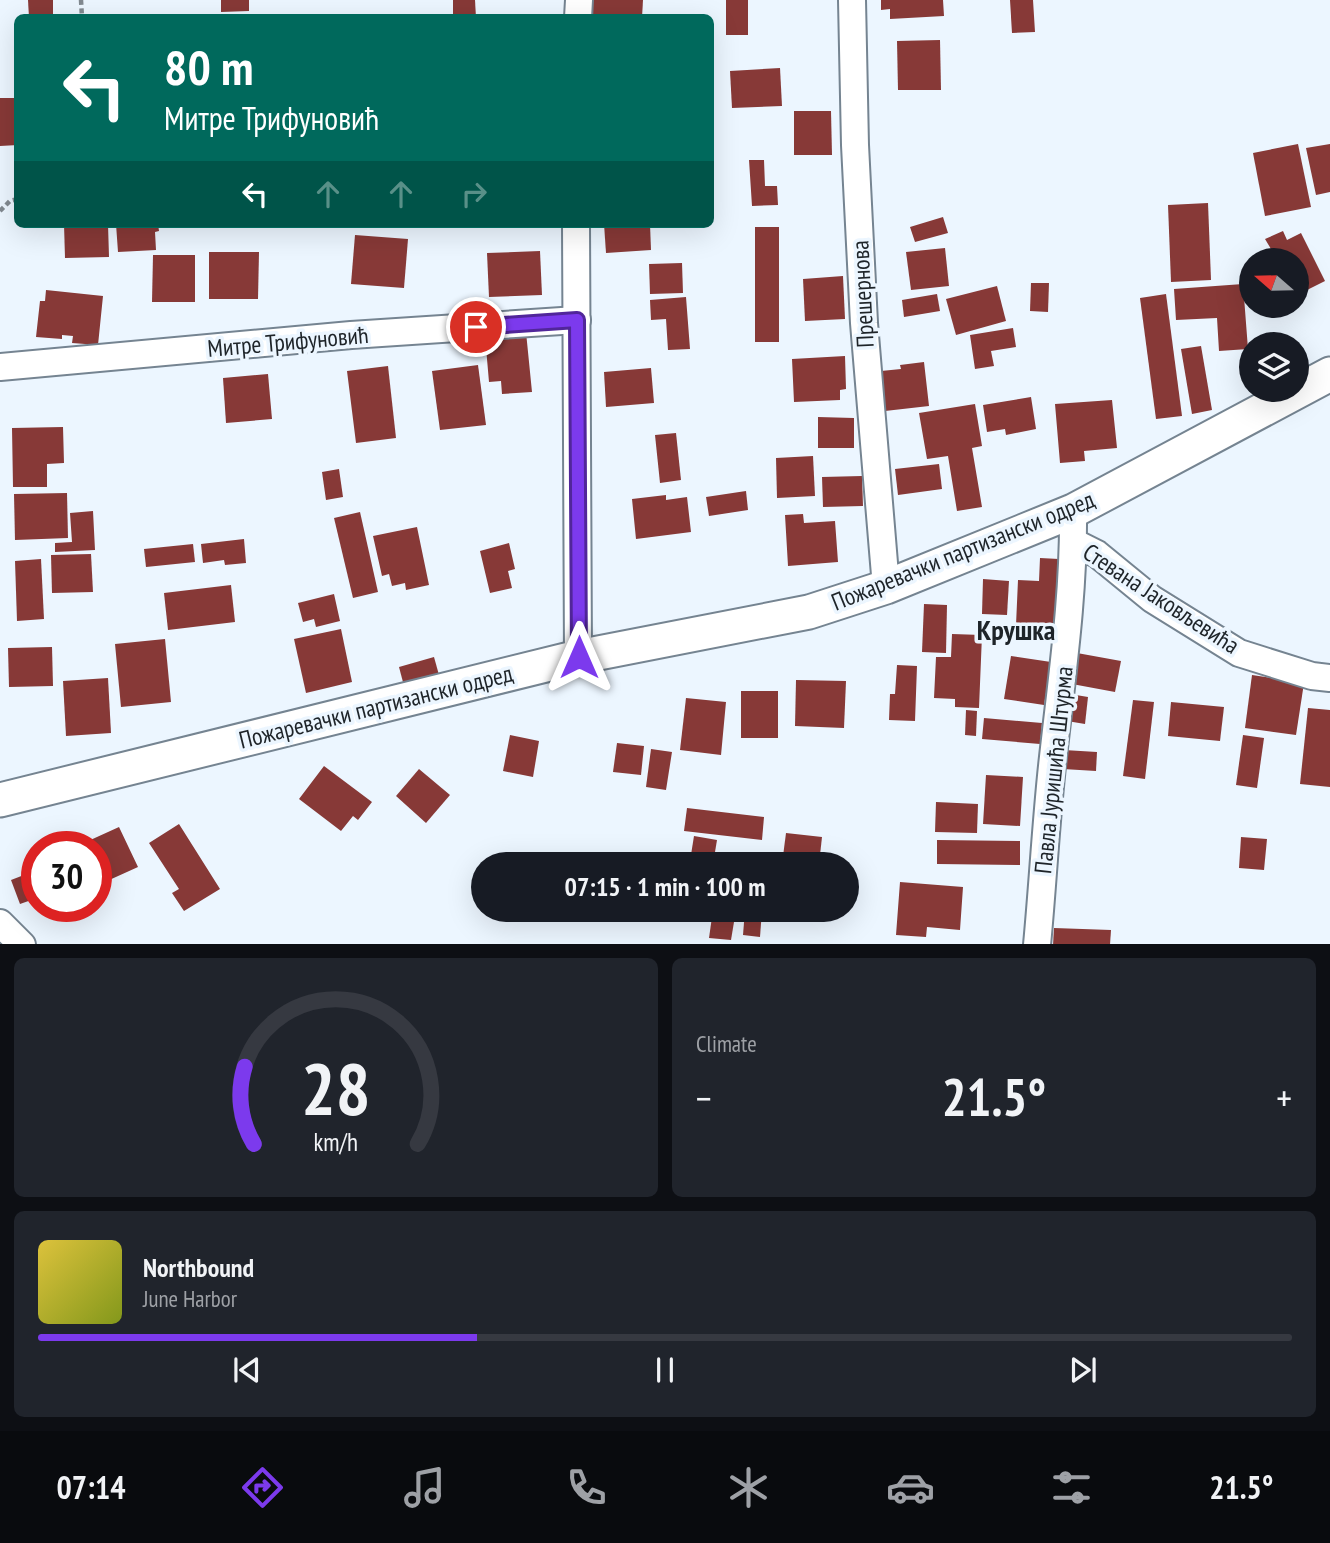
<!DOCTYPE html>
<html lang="en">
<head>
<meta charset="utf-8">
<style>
	body { margin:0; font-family:"PT Sans Narrow",sans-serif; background:#20242c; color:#f1f3f6; height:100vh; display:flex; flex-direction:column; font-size:26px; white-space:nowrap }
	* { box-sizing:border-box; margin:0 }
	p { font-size:23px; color:#9ea1a6 }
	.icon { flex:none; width:38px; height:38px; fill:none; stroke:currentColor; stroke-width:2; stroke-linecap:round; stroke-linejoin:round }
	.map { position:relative; height:944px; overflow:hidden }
	.panel { display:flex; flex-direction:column; gap:14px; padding:14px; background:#0d0f14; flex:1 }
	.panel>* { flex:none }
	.top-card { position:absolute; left:14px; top:14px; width:700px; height:214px; border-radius:10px; box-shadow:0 7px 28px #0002; background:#00695c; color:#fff; overflow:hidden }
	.needle { width:46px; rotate:290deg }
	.buttons { position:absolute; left:1239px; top:248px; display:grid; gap:14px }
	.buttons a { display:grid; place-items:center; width:70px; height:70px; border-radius:50%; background:#171b24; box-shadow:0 7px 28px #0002; font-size:35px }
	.speed { position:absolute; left:21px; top:831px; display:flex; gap:14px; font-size:35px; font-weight:700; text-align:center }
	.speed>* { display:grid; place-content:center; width:91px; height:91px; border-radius:50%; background:#171b24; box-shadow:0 7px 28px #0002; line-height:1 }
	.speed .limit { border:10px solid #d22; background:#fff; color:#111 }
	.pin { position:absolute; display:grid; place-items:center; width:60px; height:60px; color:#fff; margin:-30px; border:4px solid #fff; border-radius:50%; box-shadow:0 2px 7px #0007 }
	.me { position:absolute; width:77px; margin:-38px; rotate:0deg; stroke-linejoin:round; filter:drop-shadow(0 0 5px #0008) }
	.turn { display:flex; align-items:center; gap:24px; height:147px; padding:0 35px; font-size:32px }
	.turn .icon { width:91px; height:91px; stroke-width:2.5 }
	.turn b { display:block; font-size:49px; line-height:60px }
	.lanes { display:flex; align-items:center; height:66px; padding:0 35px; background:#0003; justify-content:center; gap:35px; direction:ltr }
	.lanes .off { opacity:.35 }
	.big { font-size:52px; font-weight:700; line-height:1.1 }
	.panel .card { flex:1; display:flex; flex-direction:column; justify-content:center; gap:10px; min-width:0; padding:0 24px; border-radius:10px; background:#20242c }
	.panel .dial { align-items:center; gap:0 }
	.dial svg { height:182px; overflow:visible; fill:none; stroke:#363941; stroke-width:7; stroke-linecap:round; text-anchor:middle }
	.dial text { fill:#f1f3f6; stroke:none }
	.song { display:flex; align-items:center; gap:21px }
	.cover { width:84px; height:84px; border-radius:10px; background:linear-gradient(135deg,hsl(50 70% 55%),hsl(70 70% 35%)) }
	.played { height:7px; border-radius:4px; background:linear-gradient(90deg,#7c3aed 35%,#363941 35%) }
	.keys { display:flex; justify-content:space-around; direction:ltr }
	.heat { display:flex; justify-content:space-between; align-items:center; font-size:38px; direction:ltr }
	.panel .tiles { flex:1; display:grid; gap:14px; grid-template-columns:1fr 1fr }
	.card:last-child { grid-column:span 2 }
	.trip { position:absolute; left:471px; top:852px; width:388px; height:70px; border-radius:35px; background:#171b24; box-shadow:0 7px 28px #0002; font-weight:700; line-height:70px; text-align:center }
	.dock { display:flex; height:112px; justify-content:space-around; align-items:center; background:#090b0e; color:#9ea1a6 }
	.dock .icon { width:49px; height:49px }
	.dock .selected { color:#7c3aed }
	.dock b { font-size:32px; color:#f1f3f6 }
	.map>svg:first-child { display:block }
	.building { fill:#873937 }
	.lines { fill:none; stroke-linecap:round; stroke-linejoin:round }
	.minor-casing { stroke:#758491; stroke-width:30 }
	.tertiary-casing { stroke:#758491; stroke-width:37 }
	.path { stroke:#818990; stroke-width:4.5; stroke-dasharray:5 3.5; stroke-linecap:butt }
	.minor { stroke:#fff; stroke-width:26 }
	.tertiary { stroke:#fff; stroke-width:33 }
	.route-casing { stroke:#51269a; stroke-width:18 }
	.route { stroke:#7c3aed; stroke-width:12 }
	.labels { text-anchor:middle; stroke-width:7; stroke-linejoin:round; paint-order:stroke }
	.street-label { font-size:24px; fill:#1e2429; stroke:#ecf6ff }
	.quarter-label { font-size:28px; font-weight:bold; fill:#1e2429; stroke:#ecf6ff }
</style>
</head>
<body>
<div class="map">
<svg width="1330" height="945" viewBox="0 0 1330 945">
	<rect width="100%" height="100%" fill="#ecf6ff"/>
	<g class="building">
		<polygon points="28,0 53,0 53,18 29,18"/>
		<polygon points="221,0 249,0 249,11 221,12"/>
		<polygon points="453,0 475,0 476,18 453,18"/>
		<polygon points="593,0 643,0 642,18 593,18"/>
		<rect x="726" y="0" width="22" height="35"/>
		<polygon points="881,0 943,0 944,16 890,19 890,9 881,10"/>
		<polygon points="1010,0 1033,0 1035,32 1012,33"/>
		<polygon points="940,40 941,90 898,90 897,41"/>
		<polygon points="780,68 782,106 732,108 730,71"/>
		<polygon points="0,98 18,98 18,145 0,146"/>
		<polygon points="794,111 831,111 832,155 794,155"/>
		<polygon points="1298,144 1311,207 1265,216 1253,153"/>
		<polygon points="1330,144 1330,192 1316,195 1306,148"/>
		<polygon points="749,160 764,160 765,186 777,186 778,205 752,206"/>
		<polygon points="1208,203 1211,280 1171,282 1168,205"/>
		<polygon points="943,217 948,233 915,242 910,227"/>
		<polygon points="64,224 108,224 109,257 65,258"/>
		<polygon points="116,224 158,224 159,231 155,232 156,250 118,252"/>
		<polygon points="604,224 650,224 651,250 606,253"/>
		<rect x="755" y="227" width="24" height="115"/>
		<polygon points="1283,231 1287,240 1301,233 1325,281 1297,295 1297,261 1248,261 1271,249 1265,239"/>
		<polygon points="355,235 408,239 404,288 351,284"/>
		<polygon points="945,248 949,286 911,290 906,252"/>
		<polygon points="540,251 542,295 489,297 487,253"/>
		<polygon points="209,252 259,252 258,299 209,299"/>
		<polygon points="153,255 195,255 195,302 152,302"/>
		<polygon points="682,263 683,293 650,294 649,264"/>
		<polygon points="843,276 845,319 805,321 803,279"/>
		<polygon points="1031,283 1049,283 1048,312 1030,311"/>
		<polygon points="1243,284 1248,349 1219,351 1217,318 1176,320 1174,289"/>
		<polygon points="997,286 1006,321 956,335 946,299"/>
		<polygon points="46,290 103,296 98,345 72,343 73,336 62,335 62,339 36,337 40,301 45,301"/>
		<polygon points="937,294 940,311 904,317 902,300"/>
		<polygon points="1166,294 1182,416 1156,419 1140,298"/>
		<polygon points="686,297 690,349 668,350 666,319 651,320 650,300"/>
		<polygon points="1013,328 1016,347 991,351 994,366 975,369 970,335"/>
		<polygon points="526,332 532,392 502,394 501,381 489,382 485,336"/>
		<polygon points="1201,346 1212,410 1192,414 1181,349"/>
		<polygon points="845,356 846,389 840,390 840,400 794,402 792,359"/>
		<polygon points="924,362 929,406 885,411 881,371 901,369 900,365"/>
		<polygon points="478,365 486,425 440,430 432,371"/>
		<polygon points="388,366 396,438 356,443 347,371"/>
		<polygon points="651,368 654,403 606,407 604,372"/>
		<polygon points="268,374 272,419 226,423 223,378"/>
		<polygon points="1031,397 1036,429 1006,435 1005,429 987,432 983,405"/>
		<polygon points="1112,400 1117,448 1084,451 1085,461 1060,463 1055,404"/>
		<polygon points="975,404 982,446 972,448 982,507 957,511 948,456 927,459 919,413"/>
		<polygon points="818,417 854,418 854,448 818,448"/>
		<polygon points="63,427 64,463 47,464 47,487 13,487 12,428"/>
		<polygon points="676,433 681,480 660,483 655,435"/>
		<polygon points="813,456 815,496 777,498 776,458"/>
		<polygon points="939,464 942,489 898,495 895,469"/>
		<polygon points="339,469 343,497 326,500 322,472"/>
		<polygon points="862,476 863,506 823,507 822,477"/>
		<polygon points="746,491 748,510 709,516 706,497"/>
		<polygon points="67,493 68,538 15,540 14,494"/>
		<polygon points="666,495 666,500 687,497 691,532 636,539 632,499"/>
		<polygon points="93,511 95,550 55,552 55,543 72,542 70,513"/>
		<polygon points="360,512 378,592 353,598 334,518"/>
		<polygon points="803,514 804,523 835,521 838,562 788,566 785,515"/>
		<polygon points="417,527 429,585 406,590 405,583 392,586 389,574 382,576 373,536"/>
		<polygon points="244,539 246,563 225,565 224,560 203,563 201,544"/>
		<polygon points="509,543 515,569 508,571 512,588 490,593 480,551"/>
		<polygon points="193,544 195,562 146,567 144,549"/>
		<polygon points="91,554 93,592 52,593 51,555"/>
		<polygon points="1040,558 1059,559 1055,638 1022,637 1023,626 1016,625 1018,580 1039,581"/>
		<polygon points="41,559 44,619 17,621 15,561"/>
		<polygon points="983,579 1009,581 1007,615 982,614"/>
		<polygon points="231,585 235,622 168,630 164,593"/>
		<polygon points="334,594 340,621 316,627 314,619 303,622 298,603"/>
		<polygon points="924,604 947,605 946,653 922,652"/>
		<polygon points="341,629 352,682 306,693 294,639"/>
		<polygon points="952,634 982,635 979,708 955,707 955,699 934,698 936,657 951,657"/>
		<polygon points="165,639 171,702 121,707 115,644"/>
		<polygon points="52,647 53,686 9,687 8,648"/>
		<polygon points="1077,653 1121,661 1115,692 1072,684"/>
		<polygon points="1011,656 1051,662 1044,705 1004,699"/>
		<polygon points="434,657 439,675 404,686 399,667"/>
		<polygon points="897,665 917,666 915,721 889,720 890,694 895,694"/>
		<polygon points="1252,675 1304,683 1296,735 1245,728"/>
		<polygon points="108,678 111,733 66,736 63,681"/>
		<polygon points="796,680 846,681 844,728 795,726"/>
		<rect x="741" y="691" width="37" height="47"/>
		<polygon points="1070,694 1088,697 1085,724 1067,721"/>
		<polygon points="686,698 726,702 721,755 680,750"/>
		<polygon points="1133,700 1154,702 1145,779 1123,776"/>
		<polygon points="1171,702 1224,707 1220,741 1168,736"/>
		<polygon points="1308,708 1330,710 1330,787 1300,784"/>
		<polygon points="966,710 977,711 976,736 965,735"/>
		<polygon points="984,718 1042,723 1040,744 982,739"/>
		<polygon points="510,735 539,741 533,777 503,771"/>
		<polygon points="1243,735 1264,738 1257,788 1236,785"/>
		<polygon points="617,743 644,746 641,775 613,772"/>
		<polygon points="651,749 672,752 666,790 646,787"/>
		<polygon points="1064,750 1097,752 1096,771 1063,769"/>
		<polygon points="324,766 372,802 358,820 353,816 341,831 299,799"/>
		<polygon points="419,769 450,795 426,823 396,796"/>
		<polygon points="986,775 1023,777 1020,826 983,824"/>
		<polygon points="936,802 978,804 977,833 935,832"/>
		<polygon points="687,808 764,817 762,840 684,831"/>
		<polygon points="179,824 220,889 184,911 172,893 179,889 149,843"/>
		<polygon points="119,827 138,867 96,886 96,847 75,847"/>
		<polygon points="786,833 822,837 819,864 782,864"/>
		<polygon points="694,836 717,840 713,864 690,861"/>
		<polygon points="1241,837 1267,839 1264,870 1239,868"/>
		<polygon points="937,840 1020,841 1020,865 937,864"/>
		<polygon points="722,854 743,857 742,864 720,864"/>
		<polygon points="37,870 37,898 20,904 11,880"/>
		<polygon points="900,882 963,887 960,930 927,927 926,937 896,935"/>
		<polygon points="713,910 736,910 731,940 709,938"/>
		<polygon points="745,910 762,910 760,937 743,935"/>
		<polygon points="1054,928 1111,930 1110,945 1053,945"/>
	</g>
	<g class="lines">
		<defs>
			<g id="minor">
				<polyline points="852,0 855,145 864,323 886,587"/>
				<polyline points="578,18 579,0"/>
				<polyline points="576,224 578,657"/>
				<polyline points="0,367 351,335 577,320"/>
				<polyline points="1073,542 1097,554 1152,599 1239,653 1312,676 1330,678"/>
				<polyline points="0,923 22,945"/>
				<path d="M1037 945C1043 882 1046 819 1053 757 1062 675 1074 594 1073 511"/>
			</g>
			<polyline id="tertiary" points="0,800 578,657 809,612 886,587 1073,511 1330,374"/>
		</defs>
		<use href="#minor" class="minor-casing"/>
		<use href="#tertiary" class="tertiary-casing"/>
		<g class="path">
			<polyline points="81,0 82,18"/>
			<polyline points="0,211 10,201 18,199"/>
		</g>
		<use href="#minor" class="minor"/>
		<use href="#tertiary" class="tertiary"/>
	</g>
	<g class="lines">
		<defs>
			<polyline id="route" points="476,327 577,320 579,657"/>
		</defs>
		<use href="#route" class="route-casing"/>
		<use href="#route" class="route"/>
	</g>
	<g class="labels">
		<g class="street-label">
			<text transform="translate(863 294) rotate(-93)" y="8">Прешернова</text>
			<text transform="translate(288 342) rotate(-5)" y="8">Митре Трифуновић</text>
			<text transform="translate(963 551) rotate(-22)" y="8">Пожаревачки партизански одред</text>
			<text transform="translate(1161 599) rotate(33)" y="8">Стевана Јаковљевића</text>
			<text transform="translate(376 707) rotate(-14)" y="8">Пожаревачки партизански одред</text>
			<text transform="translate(1054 770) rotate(-84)" y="8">Павла Јуришића Штурма</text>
		</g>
		<g class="quarter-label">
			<text x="1016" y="640">Крушка</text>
		</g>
	</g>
</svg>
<div class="buttons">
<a><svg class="needle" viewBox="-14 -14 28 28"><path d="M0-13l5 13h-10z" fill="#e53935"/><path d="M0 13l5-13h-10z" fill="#9ea1a6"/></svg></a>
<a><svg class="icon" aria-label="layers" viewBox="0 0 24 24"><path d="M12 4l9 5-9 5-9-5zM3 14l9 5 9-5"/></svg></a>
</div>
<div class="speed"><div class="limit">30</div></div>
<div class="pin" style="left:476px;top:327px;background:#d93025"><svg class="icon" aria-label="arrive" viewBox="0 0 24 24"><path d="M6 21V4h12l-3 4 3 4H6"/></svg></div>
<svg class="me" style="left:579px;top:657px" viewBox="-20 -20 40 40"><path d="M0-17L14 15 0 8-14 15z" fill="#7c3aed" stroke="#fff" stroke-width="4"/></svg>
<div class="trip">07:15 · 1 min · 100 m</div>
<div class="top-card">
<div class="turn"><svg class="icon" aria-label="left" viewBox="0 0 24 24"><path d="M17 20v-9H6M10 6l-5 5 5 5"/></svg><div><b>80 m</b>Митре Трифуновић</div></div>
<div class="lanes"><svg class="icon" aria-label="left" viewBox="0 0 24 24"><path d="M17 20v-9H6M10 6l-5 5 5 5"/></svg><svg class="icon off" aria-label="ahead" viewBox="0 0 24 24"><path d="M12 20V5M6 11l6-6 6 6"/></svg><svg class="icon off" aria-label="ahead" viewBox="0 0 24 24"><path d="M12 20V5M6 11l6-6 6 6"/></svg><svg class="icon off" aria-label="right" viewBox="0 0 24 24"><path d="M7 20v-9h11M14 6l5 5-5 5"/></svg></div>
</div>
</div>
<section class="panel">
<div class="tiles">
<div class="card dial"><svg viewBox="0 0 100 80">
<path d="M14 69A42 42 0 1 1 86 69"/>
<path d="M14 69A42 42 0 0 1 10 35" stroke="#7c3aed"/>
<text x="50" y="56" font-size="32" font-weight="700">28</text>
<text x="50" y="72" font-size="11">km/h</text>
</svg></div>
<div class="card"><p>Climate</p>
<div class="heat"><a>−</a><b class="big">21.5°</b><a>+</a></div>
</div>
<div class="card">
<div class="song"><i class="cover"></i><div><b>Northbound</b><p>June Harbor</p></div></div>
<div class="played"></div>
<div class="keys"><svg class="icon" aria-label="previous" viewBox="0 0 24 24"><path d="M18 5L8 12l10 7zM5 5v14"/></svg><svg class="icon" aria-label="pause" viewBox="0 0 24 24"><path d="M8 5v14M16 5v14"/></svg><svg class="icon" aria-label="next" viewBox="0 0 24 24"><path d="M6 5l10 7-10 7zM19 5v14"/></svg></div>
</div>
</div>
</section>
<nav class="dock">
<b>07:14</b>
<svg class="icon selected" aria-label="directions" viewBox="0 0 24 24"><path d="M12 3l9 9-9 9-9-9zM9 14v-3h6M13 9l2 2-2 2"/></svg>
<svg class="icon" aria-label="music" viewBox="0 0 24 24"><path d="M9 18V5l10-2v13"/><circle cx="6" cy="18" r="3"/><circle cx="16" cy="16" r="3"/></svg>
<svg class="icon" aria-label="phone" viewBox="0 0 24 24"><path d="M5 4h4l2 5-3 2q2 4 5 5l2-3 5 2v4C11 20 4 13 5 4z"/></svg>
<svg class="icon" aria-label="climate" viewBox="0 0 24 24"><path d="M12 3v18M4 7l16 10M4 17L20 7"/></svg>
<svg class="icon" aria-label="car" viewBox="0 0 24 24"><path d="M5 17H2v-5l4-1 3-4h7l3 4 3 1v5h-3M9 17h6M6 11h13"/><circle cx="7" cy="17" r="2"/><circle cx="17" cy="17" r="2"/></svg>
<svg class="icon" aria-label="filters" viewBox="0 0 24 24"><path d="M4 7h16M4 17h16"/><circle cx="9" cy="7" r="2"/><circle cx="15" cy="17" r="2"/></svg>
<b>21.5°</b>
</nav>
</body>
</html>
